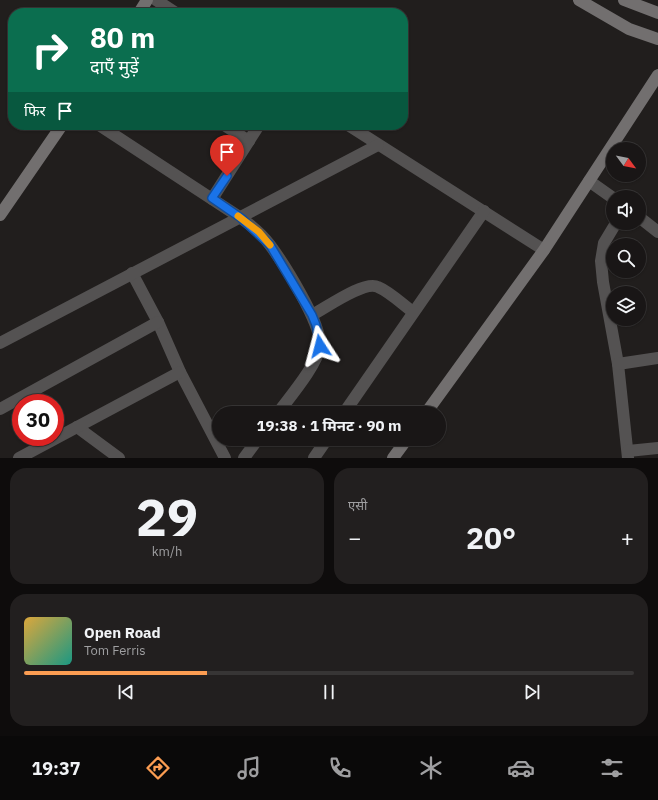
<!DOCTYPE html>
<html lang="hi">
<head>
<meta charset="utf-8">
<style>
	body { margin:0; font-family:"IBM Plex Sans","Noto Sans Devanagari",sans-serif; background:#221f1f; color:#f1f3f6; height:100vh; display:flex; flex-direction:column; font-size:15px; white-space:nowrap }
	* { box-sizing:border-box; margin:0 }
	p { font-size:13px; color:#9f9fa1 }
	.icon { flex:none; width:22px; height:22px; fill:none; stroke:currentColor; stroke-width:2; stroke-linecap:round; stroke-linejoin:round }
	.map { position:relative; height:458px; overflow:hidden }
	.side { display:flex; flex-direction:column; gap:10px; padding:10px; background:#0e0c0c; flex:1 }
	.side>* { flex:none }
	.hud { position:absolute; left:8px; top:8px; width:400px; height:122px; border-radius:16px; box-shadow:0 1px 3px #0004,0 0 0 1px #373535; background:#0b6e4f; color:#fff; overflow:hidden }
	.needle { width:26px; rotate:122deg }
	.buttons { position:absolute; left:606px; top:142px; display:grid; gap:8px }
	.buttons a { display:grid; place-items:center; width:40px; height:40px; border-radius:50%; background:#191616; box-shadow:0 1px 3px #0004,0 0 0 1px #373535; font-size:20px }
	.speed { position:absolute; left:12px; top:394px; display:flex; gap:8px; font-size:20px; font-weight:700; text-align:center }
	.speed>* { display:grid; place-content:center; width:52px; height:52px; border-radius:50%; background:#191616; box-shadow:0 1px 3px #0004,0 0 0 1px #373535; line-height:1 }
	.speed .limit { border:6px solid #d22; background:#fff; color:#111 }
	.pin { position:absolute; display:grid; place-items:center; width:34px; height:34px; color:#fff; margin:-41px -17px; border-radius:50% 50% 50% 0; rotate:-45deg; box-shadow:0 0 4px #0007 }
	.pin .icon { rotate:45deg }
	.me { position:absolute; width:44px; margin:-22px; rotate:351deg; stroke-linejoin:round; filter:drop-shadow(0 0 3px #0008) }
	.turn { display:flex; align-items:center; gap:14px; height:84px; padding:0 16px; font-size:18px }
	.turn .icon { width:52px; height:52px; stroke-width:2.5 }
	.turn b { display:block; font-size:28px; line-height:34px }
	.then { display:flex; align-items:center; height:38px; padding:0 16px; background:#0003; gap:8px; font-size:15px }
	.big { font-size:30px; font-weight:700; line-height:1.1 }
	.side .card { flex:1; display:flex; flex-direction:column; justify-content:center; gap:6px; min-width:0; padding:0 14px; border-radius:16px; background:#221f1f }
	.side .dial { align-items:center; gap:0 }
	.dial b { font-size:52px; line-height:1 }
	.song { display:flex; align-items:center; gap:12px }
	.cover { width:48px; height:48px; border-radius:6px; background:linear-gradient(135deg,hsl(40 70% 55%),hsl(170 70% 35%)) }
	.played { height:4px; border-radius:2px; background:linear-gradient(90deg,#fc9d52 30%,#373535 30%) }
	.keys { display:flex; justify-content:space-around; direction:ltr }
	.heat { display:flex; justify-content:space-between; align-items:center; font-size:22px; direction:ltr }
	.side .tiles { flex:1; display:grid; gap:10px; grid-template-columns:1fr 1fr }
	.card:last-child { grid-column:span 2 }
	.trip { position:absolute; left:212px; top:406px; width:234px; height:40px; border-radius:20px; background:#191616; box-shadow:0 1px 3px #0004,0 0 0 1px #373535; font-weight:700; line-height:40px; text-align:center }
	.tab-bar { display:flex; height:64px; justify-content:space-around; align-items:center; background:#0a0909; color:#9f9fa1 }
	.tab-bar .icon { width:28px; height:28px }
	.tab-bar .current { color:#fc9d52 }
	.tab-bar b { font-size:18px; color:#f1f3f6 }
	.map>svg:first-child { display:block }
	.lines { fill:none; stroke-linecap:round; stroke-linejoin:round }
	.street { stroke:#545252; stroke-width:12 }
	.secondary { stroke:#726f6f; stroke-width:12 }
	.route-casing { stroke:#114b97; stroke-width:10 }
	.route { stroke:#1a73e8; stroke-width:7 }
	.slow { stroke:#f59e0b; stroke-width:7 }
</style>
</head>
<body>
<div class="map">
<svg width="658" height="458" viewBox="0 0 658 458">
	<rect width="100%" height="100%" fill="#211e1d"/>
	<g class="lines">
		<g class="street">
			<polyline points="156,0 176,13"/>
			<path d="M99 125 241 218C252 226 262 234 270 245 284 264 322 324 320 346 318 364 289 398 278 413"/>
			<polyline points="224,125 249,141"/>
			<polyline points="348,125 544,250"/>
			<polyline points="589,181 613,198"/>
			<polyline points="212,199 259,125"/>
			<polyline points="639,217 658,232"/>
			<polyline points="616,223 604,243 601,261 603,282 618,364 628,458"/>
			<polyline points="132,273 158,322 180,372 225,458"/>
			<path d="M312 315C326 308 364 280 378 287 390 292 402 304 413 312"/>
			<polyline points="0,343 378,145"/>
			<polyline points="618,364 658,358"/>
			<polyline points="0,409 158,322"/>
			<polyline points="344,413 484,211"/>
			<polyline points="77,427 119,458"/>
			<polyline points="628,451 658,448"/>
			<polyline points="19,458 180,372"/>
			<polyline points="244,458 258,439"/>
			<polyline points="314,458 327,439"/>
		</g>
		<g class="secondary">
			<polyline points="579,0 629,29 658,39"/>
			<polyline points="624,0 658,13"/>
			<polyline points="139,13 147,0"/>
			<polyline points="0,215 62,125"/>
			<polyline points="426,413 544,250 658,75"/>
			<polyline points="393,458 407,439"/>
		</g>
	</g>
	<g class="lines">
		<defs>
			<polyline id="route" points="227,176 212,198 241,218 270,245 312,315 316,325 320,346"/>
		</defs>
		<use href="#route" class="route-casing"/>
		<use href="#route" class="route"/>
		<polyline class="slow" points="238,216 259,232 270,245"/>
	</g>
</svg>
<div class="buttons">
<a><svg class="needle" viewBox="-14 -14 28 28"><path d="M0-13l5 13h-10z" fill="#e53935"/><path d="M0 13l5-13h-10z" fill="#9f9fa1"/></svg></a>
<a><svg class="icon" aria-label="sound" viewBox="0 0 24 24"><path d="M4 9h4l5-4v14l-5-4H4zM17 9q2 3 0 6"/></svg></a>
<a><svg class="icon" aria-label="search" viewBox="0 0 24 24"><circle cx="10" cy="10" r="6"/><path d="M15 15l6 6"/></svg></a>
<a><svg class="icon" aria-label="layers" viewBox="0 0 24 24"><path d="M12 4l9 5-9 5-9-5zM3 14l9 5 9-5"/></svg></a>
</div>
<div class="speed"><div class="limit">30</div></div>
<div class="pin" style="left:227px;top:176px;background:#d93025"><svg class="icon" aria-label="arrive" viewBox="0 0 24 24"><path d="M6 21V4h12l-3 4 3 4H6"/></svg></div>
<svg class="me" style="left:320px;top:346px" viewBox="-20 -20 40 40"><path d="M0-17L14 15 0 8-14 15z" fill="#1a73e8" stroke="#fff" stroke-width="4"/></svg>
<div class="trip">19:38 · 1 मिनट · 90 m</div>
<div class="hud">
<div class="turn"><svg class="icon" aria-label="right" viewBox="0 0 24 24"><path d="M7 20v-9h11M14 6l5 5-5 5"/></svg><div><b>80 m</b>दाएँ मुड़ें</div></div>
<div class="then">फिर<svg class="icon" aria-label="arrive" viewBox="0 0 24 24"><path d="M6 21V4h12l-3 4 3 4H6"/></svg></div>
</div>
</div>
<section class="side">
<div class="tiles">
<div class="card dial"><b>29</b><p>km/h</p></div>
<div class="card"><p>एसी</p>
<div class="heat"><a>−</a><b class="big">20°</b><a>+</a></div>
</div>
<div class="card">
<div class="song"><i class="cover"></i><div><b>Open Road</b><p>Tom Ferris</p></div></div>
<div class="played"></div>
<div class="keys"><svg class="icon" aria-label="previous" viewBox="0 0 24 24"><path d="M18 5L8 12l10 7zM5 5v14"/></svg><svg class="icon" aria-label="pause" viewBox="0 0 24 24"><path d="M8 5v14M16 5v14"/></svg><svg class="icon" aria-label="next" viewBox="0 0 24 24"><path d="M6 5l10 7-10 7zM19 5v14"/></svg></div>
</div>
</div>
</section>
<nav class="tab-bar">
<b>19:37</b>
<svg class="icon current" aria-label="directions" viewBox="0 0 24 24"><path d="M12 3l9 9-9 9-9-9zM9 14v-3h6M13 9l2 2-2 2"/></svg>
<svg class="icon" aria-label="music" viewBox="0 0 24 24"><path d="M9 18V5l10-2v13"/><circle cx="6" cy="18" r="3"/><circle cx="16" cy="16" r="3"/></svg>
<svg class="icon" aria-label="phone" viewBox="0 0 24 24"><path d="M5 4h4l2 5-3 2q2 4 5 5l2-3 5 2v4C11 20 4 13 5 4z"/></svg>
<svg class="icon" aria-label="climate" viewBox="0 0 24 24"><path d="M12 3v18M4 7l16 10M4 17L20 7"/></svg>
<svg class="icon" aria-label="car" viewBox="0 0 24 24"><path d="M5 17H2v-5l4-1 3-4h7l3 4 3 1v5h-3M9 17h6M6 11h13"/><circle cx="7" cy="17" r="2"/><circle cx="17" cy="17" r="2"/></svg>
<svg class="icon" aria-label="filters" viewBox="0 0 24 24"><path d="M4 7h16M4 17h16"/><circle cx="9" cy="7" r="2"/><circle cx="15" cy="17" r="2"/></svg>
</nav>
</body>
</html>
